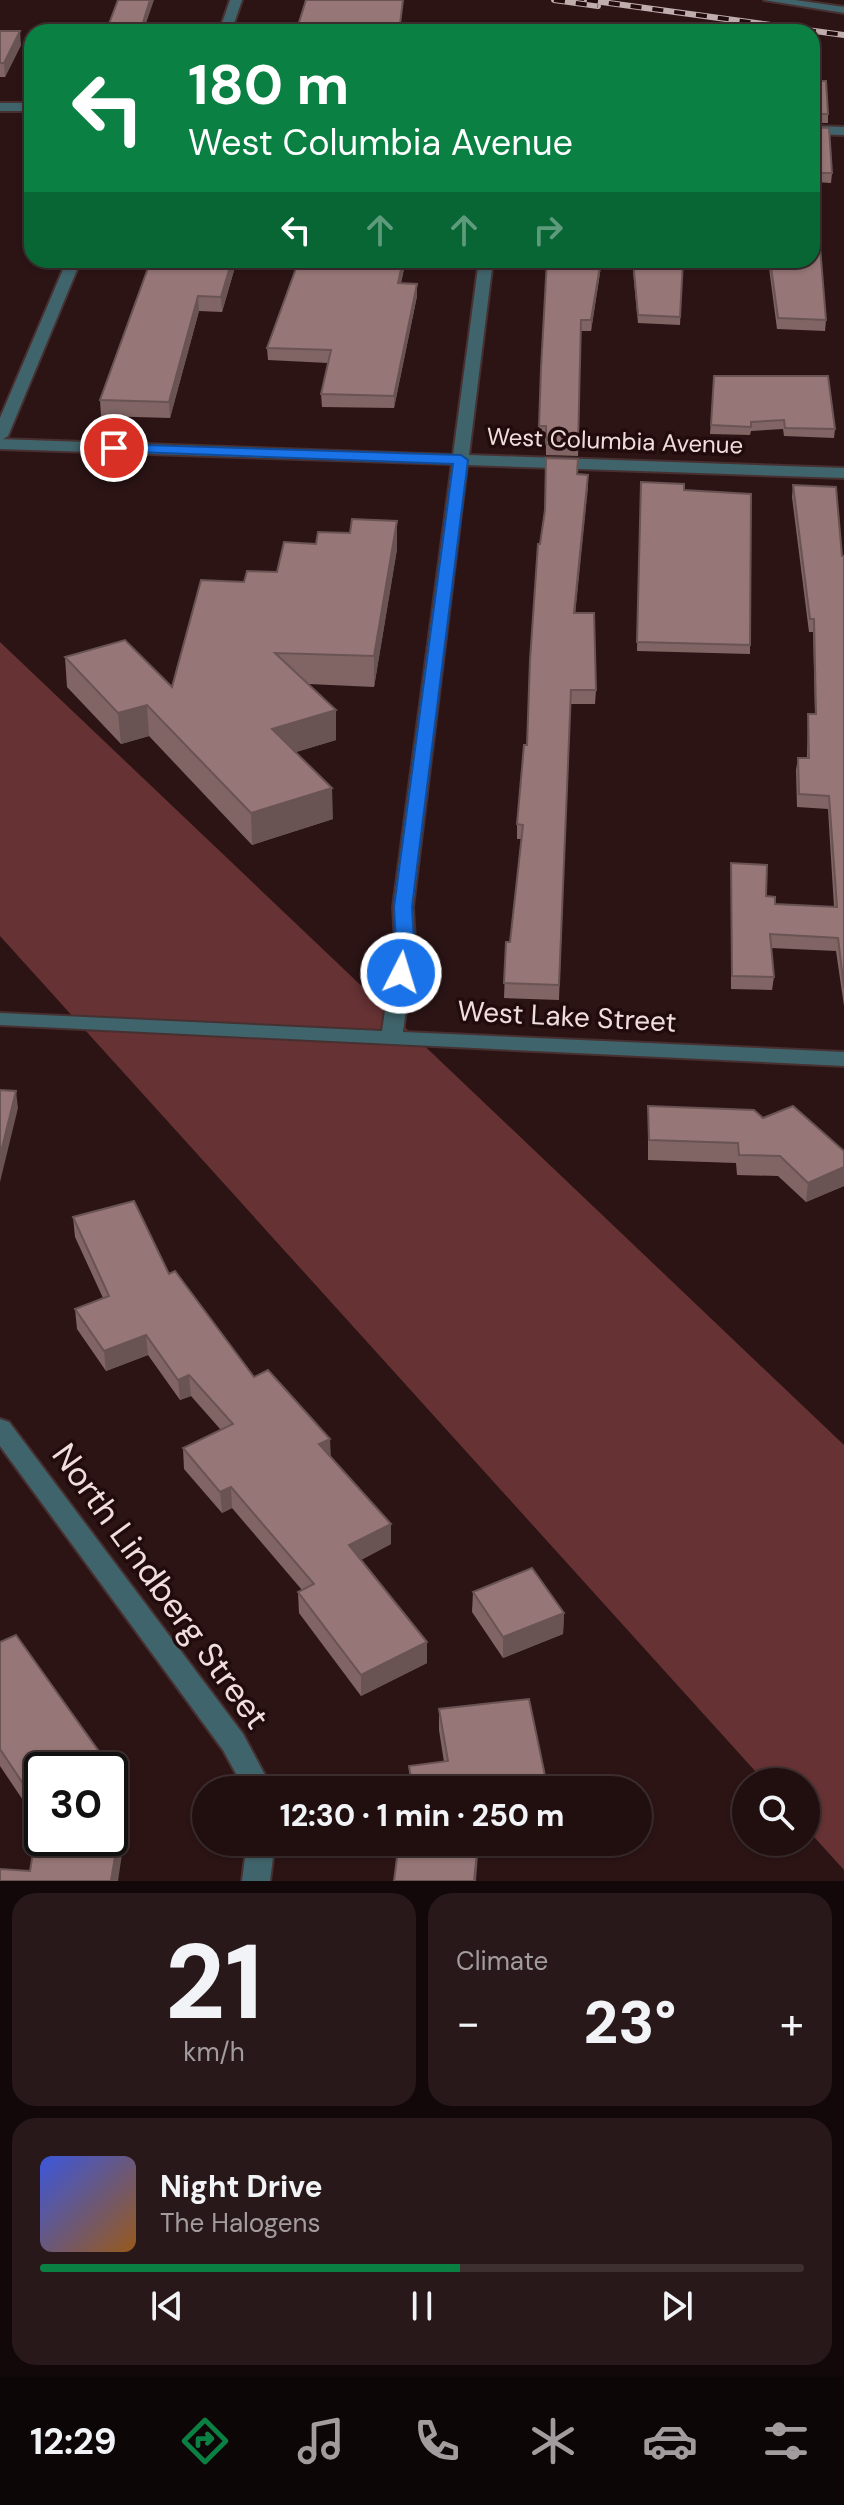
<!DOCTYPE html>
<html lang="en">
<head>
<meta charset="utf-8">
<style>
	body { margin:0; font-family:"DM Sans",sans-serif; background:#291819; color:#f1f3f6; height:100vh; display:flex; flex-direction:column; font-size:30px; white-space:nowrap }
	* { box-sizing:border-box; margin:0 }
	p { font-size:26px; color:#a29c9f }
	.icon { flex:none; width:44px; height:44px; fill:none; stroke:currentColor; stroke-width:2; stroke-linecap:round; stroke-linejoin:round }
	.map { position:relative; height:1881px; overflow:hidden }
	.panel { display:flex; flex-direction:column; gap:12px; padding:12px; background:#120809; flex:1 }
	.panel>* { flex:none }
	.banner { position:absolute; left:24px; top:24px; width:796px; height:244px; border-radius:24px; box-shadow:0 2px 6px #0004,0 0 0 2px #3e2f30; background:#0b8043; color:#fff; overflow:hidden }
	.buttons { position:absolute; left:732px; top:1768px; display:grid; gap:16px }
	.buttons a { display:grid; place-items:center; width:88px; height:88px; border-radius:50%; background:#210f10; box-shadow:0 2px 6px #0004,0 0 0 2px #3e2f30; font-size:40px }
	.speed { position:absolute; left:24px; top:1752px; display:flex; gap:16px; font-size:40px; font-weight:700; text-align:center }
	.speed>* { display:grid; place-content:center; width:104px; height:104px; border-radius:50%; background:#210f10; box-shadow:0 2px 6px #0004,0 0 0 2px #3e2f30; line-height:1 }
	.speed .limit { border:4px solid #111; border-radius:12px; background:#fff; color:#111 }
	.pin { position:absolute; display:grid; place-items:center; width:68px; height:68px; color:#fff; margin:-34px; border:4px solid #fff; border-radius:50%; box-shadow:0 2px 8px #0007 }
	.me { position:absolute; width:88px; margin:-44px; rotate:5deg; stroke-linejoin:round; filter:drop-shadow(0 0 6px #0008) }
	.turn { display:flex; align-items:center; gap:28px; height:168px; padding:0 32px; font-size:36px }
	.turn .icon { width:104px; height:104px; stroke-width:2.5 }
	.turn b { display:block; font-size:56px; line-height:68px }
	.lanes { display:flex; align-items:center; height:76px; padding:0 32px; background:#0003; justify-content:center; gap:40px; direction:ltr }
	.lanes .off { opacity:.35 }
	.big { font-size:60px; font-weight:800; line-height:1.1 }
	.panel .card { flex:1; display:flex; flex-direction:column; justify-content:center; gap:12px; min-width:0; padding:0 28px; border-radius:24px; background:#291819 }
	.panel .dial { align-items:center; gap:0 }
	.dial b { font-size:104px; line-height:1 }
	.song { display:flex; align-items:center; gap:24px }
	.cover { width:96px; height:96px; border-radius:12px; background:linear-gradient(135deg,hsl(230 70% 55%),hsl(30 70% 35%)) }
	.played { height:8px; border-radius:4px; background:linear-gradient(90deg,#0b8043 55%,#3e2f30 55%) }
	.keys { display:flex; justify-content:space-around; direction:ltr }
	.heat { display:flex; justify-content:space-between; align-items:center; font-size:44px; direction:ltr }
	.panel .tiles { flex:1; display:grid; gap:12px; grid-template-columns:1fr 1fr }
	.card:last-child { grid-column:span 2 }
	.trip { position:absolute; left:192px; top:1776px; width:460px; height:80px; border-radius:40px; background:#210f10; box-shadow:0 2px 6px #0004,0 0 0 2px #3e2f30; font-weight:800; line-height:80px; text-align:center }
	.menu { display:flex; height:128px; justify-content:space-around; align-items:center; background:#0d0606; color:#a29c9f }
	.menu .icon { width:56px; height:56px }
	.menu .current { color:#0b8043 }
	.menu b { font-size:36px; color:#f1f3f6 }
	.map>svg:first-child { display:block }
	.green { fill:#663234 }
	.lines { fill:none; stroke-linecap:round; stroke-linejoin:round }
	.minor-casing { stroke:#473031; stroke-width:4 }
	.tertiary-casing { stroke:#473031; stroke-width:4 }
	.minor { fill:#40646b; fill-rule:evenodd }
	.tertiary { fill:#40646b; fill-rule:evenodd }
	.rail-casing { stroke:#c0adad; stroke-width:6 }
	.rail { stroke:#220b0c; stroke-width:4; stroke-dasharray:11; stroke-linecap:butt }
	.wall { fill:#816565 }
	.shaded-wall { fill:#695353 }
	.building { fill:#967676; stroke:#695353; stroke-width:2 }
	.route { fill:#1a73e8; stroke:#114b97; stroke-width:2 }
	.labels { text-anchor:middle; stroke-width:7; stroke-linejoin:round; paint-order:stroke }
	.far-street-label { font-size:24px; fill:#f0dede; stroke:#220b0c }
	.street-label { font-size:28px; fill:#f0dede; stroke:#220b0c }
	.near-street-label { font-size:34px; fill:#f0dede; stroke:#220b0c }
</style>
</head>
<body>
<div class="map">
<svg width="844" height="1881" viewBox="0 0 844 1881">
	<rect width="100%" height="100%" fill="#2c1415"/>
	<polygon class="green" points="0,642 844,1445 844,1870 806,1828 806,1782 765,1782 0,936"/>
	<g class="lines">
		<defs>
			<g id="minor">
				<polygon points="230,0 242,0 231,32 219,32"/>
				<polygon points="764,0 795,0 844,7 844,13"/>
				<polygon points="479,260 493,260 469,455 844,468 844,478 467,465 413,907 415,942 403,1032 844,1052 844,1066 0,1025 0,1013 382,1031 395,942 393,907 452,464 0,449 0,439 453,455"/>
				<polygon points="0,1419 9,1422 243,1734 273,1790 245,1790 223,1750 0,1446"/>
				<polygon points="247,1842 275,1842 270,1881 242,1881"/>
			</g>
			<g id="tertiary">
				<rect x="0" y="103" width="32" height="8"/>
				<polygon points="812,126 844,127 844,135 812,134"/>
				<polygon points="67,260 81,260 8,436 0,441 0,418"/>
			</g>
		</defs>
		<use href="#minor" class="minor-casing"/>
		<use href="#tertiary" class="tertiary-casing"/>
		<use href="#minor" class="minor"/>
		<use href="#tertiary" class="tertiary"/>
		<defs>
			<g id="rail">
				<polyline points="554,0 598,6"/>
				<polyline points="587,0 844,35"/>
			</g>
		</defs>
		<use href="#rail" class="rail-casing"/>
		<use href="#rail" class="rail"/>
	</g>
	<g class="wall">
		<polygon points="0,31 21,45 5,77 0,77"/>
		<polygon points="812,81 828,114 828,123 812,123"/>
		<polygon points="812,127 832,173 831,183 815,182 826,320 825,331 777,329 768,260 812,260"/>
		<polygon points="151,260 237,260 222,312 199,311 170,418 101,416 100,400"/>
		<polygon points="406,260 401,283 417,284 417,296 394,408 322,407 321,394 328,363 268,360 267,348 323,264"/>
		<polygon points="602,260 591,331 581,331 578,456 546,455 546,437 539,437 541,368"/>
		<polygon points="632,260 683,260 680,325 638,323"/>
		<polygon points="714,376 835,429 834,438 784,436 783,429 751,431 750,435 710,434"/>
		<polygon points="577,474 588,475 575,613 596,690 595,704 570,704 559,1000 504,998 506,942 510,942 521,839 517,839 517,824 527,745 540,544 545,511"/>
		<polygon points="641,482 750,645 750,654 637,651"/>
		<polygon points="793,485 842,556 844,556 844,1006 836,951 771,948 774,977 772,990 731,989 731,863 775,904 834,907 828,809 797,807 796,770 798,758 807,758 808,714 815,714 813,632 809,632 792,497"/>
		<polygon points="397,521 397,549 374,687 309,684 336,740 296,752 333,819 252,845 149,736 121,744 67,687 65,657 172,687 244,582 277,572 316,544 350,533"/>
		<polygon points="648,1106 763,1118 844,1151 844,1186 806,1202 778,1176 737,1175 736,1163 648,1160"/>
		<polygon points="73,1217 169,1274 254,1377 331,1457 391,1524 391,1544 361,1560 427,1642 427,1663 361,1696 299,1613 298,1592 302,1590 232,1508 222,1513 184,1469 183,1448 221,1430 191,1396 180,1400 148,1355 106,1371 77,1329 75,1309 103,1298 75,1237"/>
		<polygon points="473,1592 564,1613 563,1634 503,1658 472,1612"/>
		<polygon points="0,1642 42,1770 42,1838 123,1808 125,1834 30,1871 39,1816 35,1818 0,1766"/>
		<polygon points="439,1709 548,1790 410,1790 409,1766 444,1762 439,1730"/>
	</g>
	<g class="shaded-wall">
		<polygon points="150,0 154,0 143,32 140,32"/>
		<polygon points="20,31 21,45 5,77 4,63"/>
		<polygon points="232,260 237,260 222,312 221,297"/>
		<polygon points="403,260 406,260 398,295 398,283"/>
		<polygon points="601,260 602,260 591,331 591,320"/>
		<polygon points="417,284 417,296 394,408 394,396"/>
		<polygon points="198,296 199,311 170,418 169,402"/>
		<polygon points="588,475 588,488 574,626 574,613"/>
		<polygon points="397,521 397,549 374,687 374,656"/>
		<polygon points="147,705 149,736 121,744 118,713"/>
		<polygon points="336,710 336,740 273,759 272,729"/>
		<polygon points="332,788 333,819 252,845 251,813"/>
		<polygon points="16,1091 18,1108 0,1182 0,1156"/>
		<polygon points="844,1167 844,1186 806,1202 808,1183"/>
		<polygon points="146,1335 148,1355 106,1371 104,1351"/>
		<polygon points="189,1375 191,1396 180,1400 178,1380"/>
		<polygon points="330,1439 331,1459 319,1444"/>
		<polygon points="231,1487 232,1508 222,1513 220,1492"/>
		<polygon points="391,1524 391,1544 349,1566 349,1545"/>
		<polygon points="564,1613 563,1634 503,1658 503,1637"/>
		<polygon points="427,1642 427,1663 361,1696 361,1675"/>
		<polygon points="105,1760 106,1770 86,1770"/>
		<polygon points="42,1792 42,1814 35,1818 32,1797"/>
		<polygon points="123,1808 125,1834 118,1881 111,1881"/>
		<polygon points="478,1842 479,1842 476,1881 474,1881"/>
	</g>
	<g class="building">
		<polygon points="118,0 150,0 140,32 106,32"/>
		<polygon points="306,0 403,0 399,32 296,32"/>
		<polygon points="0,31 20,31 4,63 0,63"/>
		<polygon points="812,81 826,81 828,114 812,114"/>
		<polygon points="812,127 829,128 832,173 814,173 826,320 778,318 770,260 812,260"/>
		<polygon points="151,260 232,260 221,297 198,296 169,402 100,400"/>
		<polygon points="324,260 403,260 398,283 417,284 394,396 321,394 331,350 267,348 298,263 323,264"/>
		<polygon points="547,260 601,260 591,320 581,320 578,445 546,444 546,426 539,426 541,368"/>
		<polygon points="633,260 683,260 680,317 638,315"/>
		<polygon points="714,376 828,376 835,429 785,428 784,420 751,422 751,427 711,425"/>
		<polygon points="546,458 578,459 577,474 588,475 574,613 594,613 596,690 571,690 559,985 504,983 506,942 510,942 523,825 517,824 524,745 527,745 530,660 538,544 540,544 545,510"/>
		<polygon points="641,482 684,484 684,490 751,494 750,645 637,642"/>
		<polygon points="793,485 836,487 842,556 844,556 844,988 838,938 770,934 774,977 732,976 731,863 767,865 766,896 775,897 775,904 837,907 829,796 799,794 798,758 809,758 808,714 816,714 814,619 810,619"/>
		<polygon points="352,519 397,521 374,656 275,653 336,710 272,729 332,788 251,813 147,705 118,713 65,657 125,640 172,687 201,580 244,582 247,571 277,572 284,542 316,544 318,532 350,533"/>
		<polygon points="0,1090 16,1091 0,1156"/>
		<polygon points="648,1106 754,1110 763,1118 793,1106 844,1151 844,1167 808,1183 780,1156 739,1155 738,1143 649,1140"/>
		<polygon points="134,1201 169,1274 175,1271 254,1377 268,1370 330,1439 319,1444 391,1524 349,1545 427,1642 361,1675 298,1592 314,1584 231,1487 220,1492 183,1448 233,1424 189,1375 178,1380 146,1335 104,1351 75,1309 109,1296 73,1217"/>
		<polygon points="532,1568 564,1613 503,1637 473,1592"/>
		<polygon points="16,1635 105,1760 86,1770 42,1770 42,1792 32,1797 0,1749 0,1642"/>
		<polygon points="529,1699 548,1790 413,1790 409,1766 448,1761 439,1709"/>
		<polygon points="41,1805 42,1838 110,1838 110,1808 123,1808 111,1881 0,1881 0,1869 30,1871"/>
		<polygon points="399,1842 478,1842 474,1881 394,1881"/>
	</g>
	<polygon class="route" points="114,444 461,455 468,460 412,907 414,942 407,977 394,977 391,973 396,942 394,907 453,464 109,451 109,445"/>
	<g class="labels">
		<g class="far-street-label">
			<text transform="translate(615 441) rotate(2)" y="8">West Columbia Avenue</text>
		</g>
		<g class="street-label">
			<text transform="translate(567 1016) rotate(3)" y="10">West Lake Street</text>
		</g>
		<g class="near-street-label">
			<text transform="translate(161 1586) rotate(54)" y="12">North Lindberg Street</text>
		</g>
	</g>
</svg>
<div class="buttons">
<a><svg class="icon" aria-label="search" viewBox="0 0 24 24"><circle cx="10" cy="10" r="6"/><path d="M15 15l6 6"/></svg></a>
</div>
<div class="speed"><div class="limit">30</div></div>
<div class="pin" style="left:114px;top:448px;background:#d93025"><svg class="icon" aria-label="arrive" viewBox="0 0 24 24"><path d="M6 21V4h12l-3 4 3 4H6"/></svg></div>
<svg class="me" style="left:401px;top:973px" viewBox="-20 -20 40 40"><circle r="17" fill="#1a73e8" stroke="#fff" stroke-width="3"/><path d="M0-11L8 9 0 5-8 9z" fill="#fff"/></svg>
<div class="trip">12:30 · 1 min · 250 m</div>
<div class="banner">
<div class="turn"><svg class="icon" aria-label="left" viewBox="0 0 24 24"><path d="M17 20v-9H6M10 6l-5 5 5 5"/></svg><div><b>180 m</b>West Columbia Avenue</div></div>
<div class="lanes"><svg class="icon" aria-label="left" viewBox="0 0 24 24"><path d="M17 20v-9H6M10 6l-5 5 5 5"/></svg><svg class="icon off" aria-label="ahead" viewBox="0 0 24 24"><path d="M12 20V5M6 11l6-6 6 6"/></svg><svg class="icon off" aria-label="ahead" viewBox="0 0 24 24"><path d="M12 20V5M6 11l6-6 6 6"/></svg><svg class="icon off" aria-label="right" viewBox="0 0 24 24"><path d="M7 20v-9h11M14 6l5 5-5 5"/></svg></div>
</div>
</div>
<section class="panel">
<div class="tiles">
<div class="card dial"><b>21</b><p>km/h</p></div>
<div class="card"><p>Climate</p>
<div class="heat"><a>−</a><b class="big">23°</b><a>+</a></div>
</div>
<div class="card">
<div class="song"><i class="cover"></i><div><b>Night Drive</b><p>The Halogens</p></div></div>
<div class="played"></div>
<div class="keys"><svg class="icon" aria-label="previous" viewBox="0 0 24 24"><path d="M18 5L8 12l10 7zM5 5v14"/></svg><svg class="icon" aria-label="pause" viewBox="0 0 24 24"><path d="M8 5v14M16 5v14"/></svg><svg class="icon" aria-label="next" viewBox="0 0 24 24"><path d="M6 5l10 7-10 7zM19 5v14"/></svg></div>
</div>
</div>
</section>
<nav class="menu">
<b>12:29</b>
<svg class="icon current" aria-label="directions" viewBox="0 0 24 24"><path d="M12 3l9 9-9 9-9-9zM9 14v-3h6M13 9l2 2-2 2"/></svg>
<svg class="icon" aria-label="music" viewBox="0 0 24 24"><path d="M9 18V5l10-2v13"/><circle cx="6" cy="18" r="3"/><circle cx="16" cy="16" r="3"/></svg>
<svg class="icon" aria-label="phone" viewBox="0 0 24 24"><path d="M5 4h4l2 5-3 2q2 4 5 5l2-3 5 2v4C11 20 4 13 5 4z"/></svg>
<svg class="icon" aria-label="climate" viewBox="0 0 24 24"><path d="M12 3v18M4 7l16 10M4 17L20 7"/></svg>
<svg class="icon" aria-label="car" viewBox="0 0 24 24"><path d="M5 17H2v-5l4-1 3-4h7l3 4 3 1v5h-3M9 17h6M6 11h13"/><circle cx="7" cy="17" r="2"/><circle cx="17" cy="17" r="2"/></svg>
<svg class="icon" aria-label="filters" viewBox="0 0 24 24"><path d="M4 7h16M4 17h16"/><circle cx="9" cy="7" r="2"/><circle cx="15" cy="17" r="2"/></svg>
</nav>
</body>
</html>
